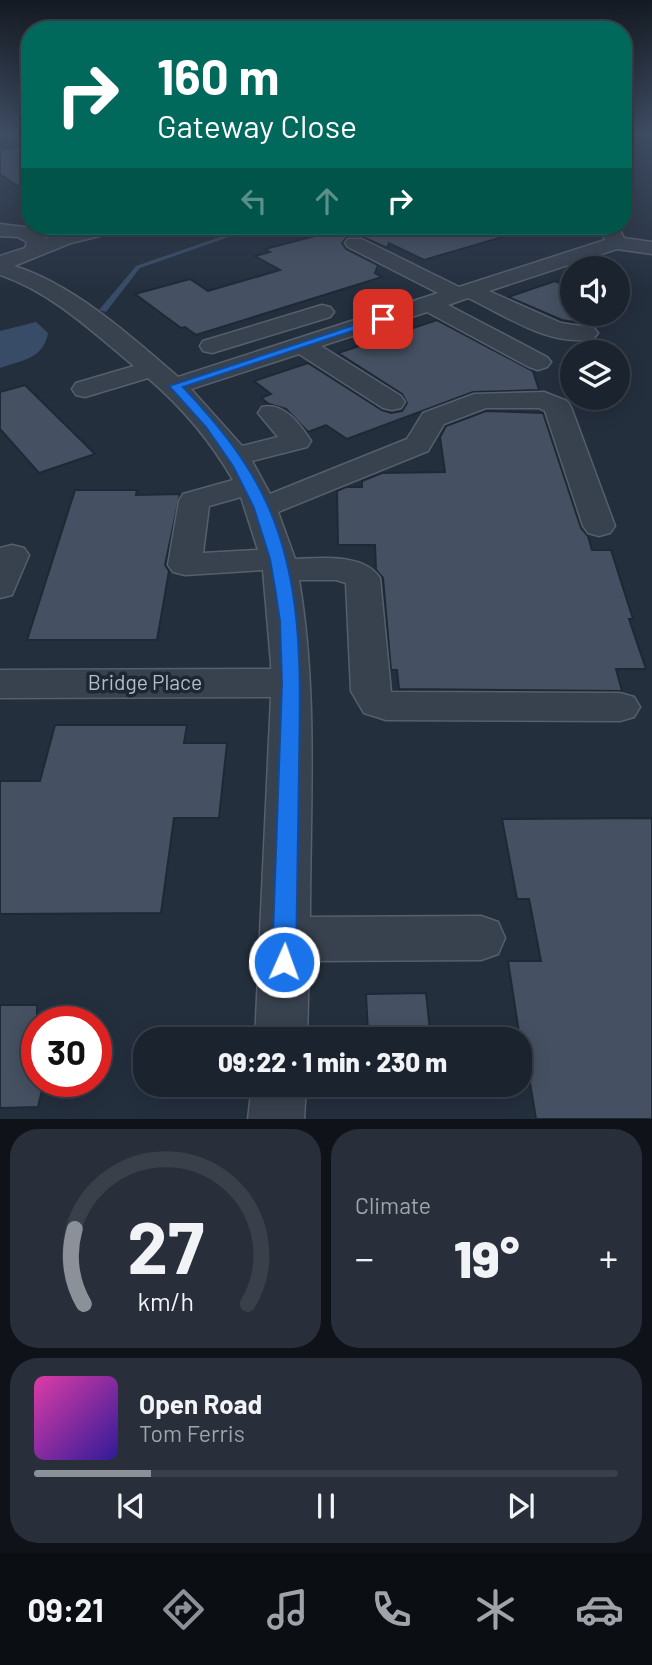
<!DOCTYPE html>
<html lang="en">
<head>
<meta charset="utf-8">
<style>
	body { margin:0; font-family:Barlow,sans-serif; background:#282f3a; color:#f1f3f6; height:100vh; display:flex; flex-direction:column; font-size:26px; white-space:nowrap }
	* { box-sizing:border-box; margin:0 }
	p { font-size:23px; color:#a0a4aa }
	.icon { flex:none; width:38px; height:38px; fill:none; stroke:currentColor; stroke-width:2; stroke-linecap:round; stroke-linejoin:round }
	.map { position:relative; height:1119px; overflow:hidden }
	.sheet { display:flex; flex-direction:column; gap:10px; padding:10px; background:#0f1319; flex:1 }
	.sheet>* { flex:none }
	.top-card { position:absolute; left:21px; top:21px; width:611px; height:214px; border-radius:28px; box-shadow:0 4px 18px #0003,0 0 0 2px #39404a; background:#00695c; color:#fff; overflow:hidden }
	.controls { position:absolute; left:560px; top:256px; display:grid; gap:14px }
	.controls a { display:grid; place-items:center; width:70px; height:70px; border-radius:50%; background:#1b232e; box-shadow:0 4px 18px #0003,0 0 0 2px #39404a; font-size:35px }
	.speed { position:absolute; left:21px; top:1006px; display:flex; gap:14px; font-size:35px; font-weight:700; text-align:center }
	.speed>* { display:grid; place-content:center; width:91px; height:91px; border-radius:50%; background:#1b232e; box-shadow:0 4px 18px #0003,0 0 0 2px #39404a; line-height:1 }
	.speed .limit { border:10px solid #d22; background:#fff; color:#111 }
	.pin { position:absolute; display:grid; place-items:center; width:60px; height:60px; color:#fff; margin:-30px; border-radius:14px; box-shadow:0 4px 10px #0006 }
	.me { position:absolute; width:77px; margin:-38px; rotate:2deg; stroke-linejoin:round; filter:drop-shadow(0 0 5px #0008) }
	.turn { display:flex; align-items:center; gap:24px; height:147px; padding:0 21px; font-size:32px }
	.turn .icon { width:91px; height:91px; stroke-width:2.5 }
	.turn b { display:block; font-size:49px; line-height:60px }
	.lanes { display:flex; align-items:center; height:66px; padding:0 21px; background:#0003; justify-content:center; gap:35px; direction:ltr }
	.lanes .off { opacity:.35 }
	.big { font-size:52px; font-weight:800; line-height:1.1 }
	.sheet .tile { flex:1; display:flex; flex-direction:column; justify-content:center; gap:10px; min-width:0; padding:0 24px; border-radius:28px; background:#282f3a }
	.sheet .dial { align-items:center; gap:0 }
	.dial svg { height:182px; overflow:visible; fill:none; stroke:#39404a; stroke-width:7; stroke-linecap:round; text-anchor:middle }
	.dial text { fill:#f1f3f6; stroke:none }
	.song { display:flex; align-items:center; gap:21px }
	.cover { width:84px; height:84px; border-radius:10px; background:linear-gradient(135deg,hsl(320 70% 55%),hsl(250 70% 35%)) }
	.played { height:7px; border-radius:4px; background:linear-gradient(90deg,#8c9099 20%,#39404a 20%) }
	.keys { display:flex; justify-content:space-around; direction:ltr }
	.heat { display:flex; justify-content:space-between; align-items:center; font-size:38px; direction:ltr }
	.sheet .tiles { flex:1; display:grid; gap:10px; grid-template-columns:1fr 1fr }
	.tile:last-child { grid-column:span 2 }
	.trip { position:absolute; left:133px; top:1027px; width:399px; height:70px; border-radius:28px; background:#1b232e; box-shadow:0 4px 18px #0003,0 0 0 2px #39404a; font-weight:800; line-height:70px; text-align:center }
	.tabs { display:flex; height:112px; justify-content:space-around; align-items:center; background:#0b0e12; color:#a0a4aa }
	.tabs .icon { width:49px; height:49px }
	.tabs .selected { color:#8c9099 }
	.tabs b { font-size:32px; color:#f1f3f6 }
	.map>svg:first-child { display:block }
	.water { fill:#394c67 }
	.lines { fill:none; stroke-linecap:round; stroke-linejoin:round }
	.stream { fill:#394c67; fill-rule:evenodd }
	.building { fill:#455162; stroke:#1f2835; stroke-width:2 }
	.minor-casing { stroke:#565f6c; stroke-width:3 }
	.minor { fill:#38414e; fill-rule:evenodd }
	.route { fill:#1a73e8; stroke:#114b97; stroke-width:2 }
	.labels { text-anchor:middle; stroke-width:7; stroke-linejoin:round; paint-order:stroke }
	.street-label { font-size:21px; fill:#b4bcc9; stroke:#1d2633 }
</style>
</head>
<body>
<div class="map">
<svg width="652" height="1119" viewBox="0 0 652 1119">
	<rect width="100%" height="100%" fill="#242f3e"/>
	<path class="water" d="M36 322 48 333C43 359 23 360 0 368V331Z"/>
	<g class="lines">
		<polygon class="stream" points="252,226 260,226 140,268 106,312 99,310 136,266"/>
	</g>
	<g class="building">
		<polygon points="30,145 30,194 0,174 0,150"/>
		<polygon points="353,226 515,226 516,233 424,260 389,243 387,248 363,237 348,236 342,243 346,249 378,265 375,273 382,277 196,335 185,327 181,328 135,294 190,279 208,291 280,270 255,256 270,252 265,249"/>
		<polygon points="555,281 572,289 572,313 598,313 574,322 562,320 508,297"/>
		<polygon points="437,320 533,371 539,390 473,392 347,439 326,425 308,432 286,409 269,404 261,398 271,394 254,381 308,363 382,410 391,413 402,411 407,403 402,394 338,353"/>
		<polygon points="25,385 95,454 39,473 0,429 0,392"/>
		<polygon points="486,411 543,413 581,528 588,536 592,550 611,550 633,619 629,619 646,669 616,669 622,691 399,689 397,670 391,670 383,578 376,570 375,545 338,545 337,491 346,487 362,487 362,481 382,473 445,472 440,437 446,426"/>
		<polygon points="75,490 137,490 136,495 180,494 165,565 169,571 157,640 27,640"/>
		<polygon points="55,725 187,725 184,743 227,743 219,818 174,818 161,913 0,914 0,781 40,781"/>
		<polygon points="652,818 652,1119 536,1119 527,1065 524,1065 508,961 541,961 529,899 517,899 502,819"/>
		<polygon points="426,993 431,1040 381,1040 380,1032 368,1032 366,994"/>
		<polygon points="0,1005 37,1005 37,1082 44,1082 38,1107 0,1108"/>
	</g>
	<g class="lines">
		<defs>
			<g id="minor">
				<path d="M0 224 32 228 46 238 92 226H127L124 230 71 243 14 266C73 284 132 337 178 377L438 293 348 247 345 243 348 239H362L459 287 605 240 602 232 605 228H619L624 238 652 242V254L617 249 489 291 561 323 594 328 598 333 594 338C552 349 505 315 468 298L448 305 547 357 551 362 547 367 538 370 529 367 427 312 321 346 401 396 405 402 401 408 392 410 383 408 299 354 191 389 242 446 278 437 258 413 262 407C284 402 300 424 311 441L307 447 252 461 270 494 407 439 423 413 474 394 544 392 567 401 571 407 615 526 610 533 599 536 588 533 583 526 545 411 539 408H486L444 424 428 451 278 512 295 559C321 558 364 553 380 578L391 692 620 693 634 697 640 707 634 717 620 721 386 720 364 713 351 691 346 583 336 580H299C318 691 310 805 310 917L481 916 498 922 505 938 498 954 481 960 309 961 307 1040H255L271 697 0 698V670L271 669V663L263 570 185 575 173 572 168 565 179 501 183 494 233 480C210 440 183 408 148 378L85 397 76 395 72 389 76 383 134 366C93 332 51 292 0 275V256L25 248 27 242 18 237 0 236ZM241 497 258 550 203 553 209 506Z"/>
				<polygon points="322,305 330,307 334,312 330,317 212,353 203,351 200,346 203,341"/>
				<polygon points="12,545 24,548 29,555 12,595 0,598 0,548"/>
				<polygon points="252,1085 306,1085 304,1119 248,1119"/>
			</g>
		</defs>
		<use href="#minor" class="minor-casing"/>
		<use href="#minor" class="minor"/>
	</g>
	<linearGradient id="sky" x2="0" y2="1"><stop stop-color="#141a22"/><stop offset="0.46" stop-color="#3f4d63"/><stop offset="1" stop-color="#3f4d63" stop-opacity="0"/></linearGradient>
	<rect width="652" height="291" fill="url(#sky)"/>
	<path class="route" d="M379 317 388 319 183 387C217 423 249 462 269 508 305 591 300 682 299 770 298 834 297 898 296 962L292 970 284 973 275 970 272 962 282 683 280 621 275 588 270 559 254 508 233 466 206 427 169 386Z"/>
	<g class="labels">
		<g class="street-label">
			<text x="145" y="690">Bridge Place</text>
		</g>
	</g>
</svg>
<div class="controls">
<a><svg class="icon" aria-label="sound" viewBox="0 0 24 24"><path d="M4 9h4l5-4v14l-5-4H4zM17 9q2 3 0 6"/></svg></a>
<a><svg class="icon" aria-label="layers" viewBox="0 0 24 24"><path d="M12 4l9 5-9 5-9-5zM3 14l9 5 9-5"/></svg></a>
</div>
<div class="speed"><div class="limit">30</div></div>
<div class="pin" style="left:383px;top:319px;background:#d93025"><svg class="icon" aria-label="arrive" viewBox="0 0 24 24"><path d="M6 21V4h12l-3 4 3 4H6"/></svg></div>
<svg class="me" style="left:284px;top:962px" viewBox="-20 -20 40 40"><circle r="17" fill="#1a73e8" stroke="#fff" stroke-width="3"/><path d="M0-11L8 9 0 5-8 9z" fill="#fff"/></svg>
<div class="trip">09:22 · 1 min · 230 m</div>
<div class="top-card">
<div class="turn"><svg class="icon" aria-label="right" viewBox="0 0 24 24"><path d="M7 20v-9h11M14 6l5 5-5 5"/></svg><div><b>160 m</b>Gateway Close</div></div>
<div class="lanes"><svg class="icon off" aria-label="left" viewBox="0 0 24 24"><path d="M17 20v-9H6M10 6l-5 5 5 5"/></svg><svg class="icon off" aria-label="ahead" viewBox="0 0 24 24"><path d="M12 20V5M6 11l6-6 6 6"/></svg><svg class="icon" aria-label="right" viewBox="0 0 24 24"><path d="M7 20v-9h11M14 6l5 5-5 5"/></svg></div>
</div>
</div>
<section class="sheet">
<div class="tiles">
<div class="tile dial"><svg viewBox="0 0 100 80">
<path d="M14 69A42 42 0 1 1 86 69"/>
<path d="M14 69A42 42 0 0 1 10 36" stroke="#8c9099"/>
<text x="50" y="56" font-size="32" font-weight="700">27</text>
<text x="50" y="72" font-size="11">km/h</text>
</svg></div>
<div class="tile"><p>Climate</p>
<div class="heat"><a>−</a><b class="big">19°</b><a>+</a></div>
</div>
<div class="tile">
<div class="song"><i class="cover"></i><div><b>Open Road</b><p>Tom Ferris</p></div></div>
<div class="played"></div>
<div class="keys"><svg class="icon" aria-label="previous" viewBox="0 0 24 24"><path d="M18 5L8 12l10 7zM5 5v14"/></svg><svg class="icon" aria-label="pause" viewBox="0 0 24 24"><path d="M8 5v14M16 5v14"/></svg><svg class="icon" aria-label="next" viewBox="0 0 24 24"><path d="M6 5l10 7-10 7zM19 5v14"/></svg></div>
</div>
</div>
</section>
<nav class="tabs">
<b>09:21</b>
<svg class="icon selected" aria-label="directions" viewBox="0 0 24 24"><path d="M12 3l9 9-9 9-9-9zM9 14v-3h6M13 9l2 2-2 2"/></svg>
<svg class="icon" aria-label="music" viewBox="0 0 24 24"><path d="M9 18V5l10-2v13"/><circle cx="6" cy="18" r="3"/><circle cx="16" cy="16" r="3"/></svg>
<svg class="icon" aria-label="phone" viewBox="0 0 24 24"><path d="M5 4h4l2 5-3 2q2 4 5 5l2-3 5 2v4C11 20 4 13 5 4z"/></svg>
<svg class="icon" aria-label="climate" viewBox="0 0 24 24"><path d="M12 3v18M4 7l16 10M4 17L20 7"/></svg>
<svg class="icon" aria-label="car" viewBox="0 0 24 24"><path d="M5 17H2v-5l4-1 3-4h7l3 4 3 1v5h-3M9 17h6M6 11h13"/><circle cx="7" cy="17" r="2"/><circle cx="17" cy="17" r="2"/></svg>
</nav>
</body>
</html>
